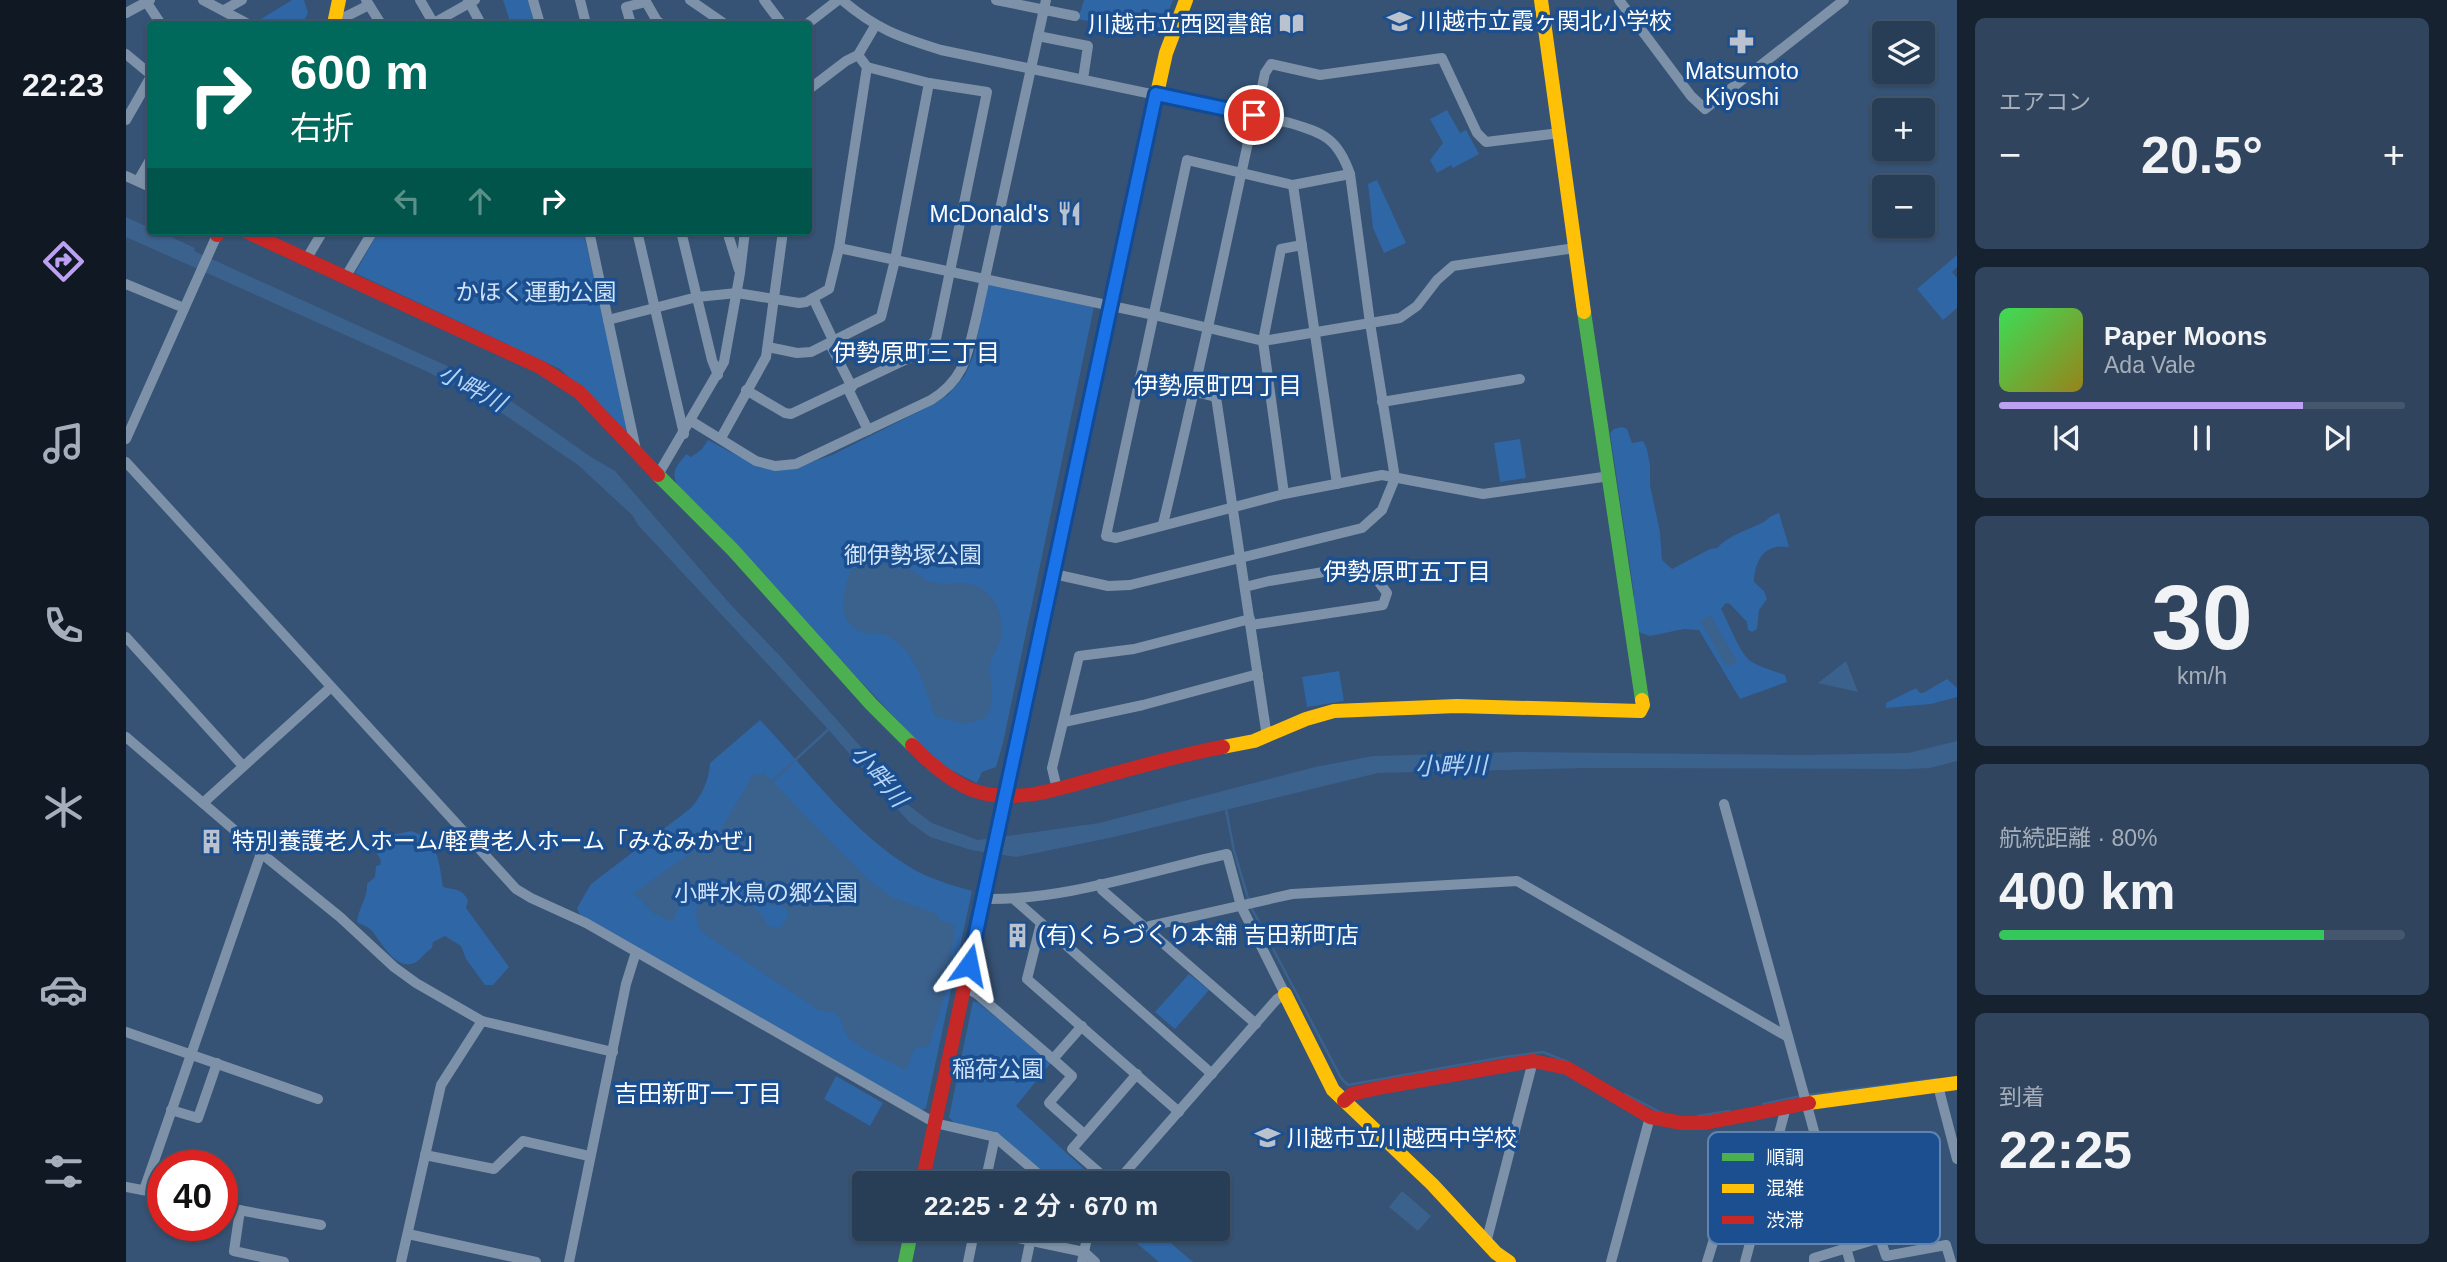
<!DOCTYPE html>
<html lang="ja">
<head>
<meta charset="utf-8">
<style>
	body { margin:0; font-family:Helvetica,"Noto Sans JP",sans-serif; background:#30455d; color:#f1f3f6; height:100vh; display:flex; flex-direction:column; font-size:26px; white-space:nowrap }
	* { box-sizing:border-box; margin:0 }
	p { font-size:23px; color:#a5aeba }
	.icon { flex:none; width:38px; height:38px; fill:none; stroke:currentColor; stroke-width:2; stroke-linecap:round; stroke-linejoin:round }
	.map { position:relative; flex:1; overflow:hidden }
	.sheet { display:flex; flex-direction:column; gap:18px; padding:18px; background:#162230; width:490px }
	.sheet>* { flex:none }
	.top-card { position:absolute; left:21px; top:21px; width:665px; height:214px; border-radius:7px; box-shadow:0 2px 5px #0004,0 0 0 2px #44576d; background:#00695c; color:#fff; overflow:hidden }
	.tools { position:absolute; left:1746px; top:21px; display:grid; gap:14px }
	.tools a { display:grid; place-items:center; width:63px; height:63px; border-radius:7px; background:#283e57; box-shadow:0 2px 5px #0004,0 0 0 2px #44576d; font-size:35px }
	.speed { position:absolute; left:21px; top:1150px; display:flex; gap:14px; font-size:35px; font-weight:700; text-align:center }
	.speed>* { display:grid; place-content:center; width:91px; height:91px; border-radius:50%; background:#283e57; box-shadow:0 2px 5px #0004,0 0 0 2px #44576d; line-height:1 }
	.speed .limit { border:10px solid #d22; background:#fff; color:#111 }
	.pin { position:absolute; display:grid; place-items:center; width:60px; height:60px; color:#fff; margin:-30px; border:4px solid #fff; border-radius:50%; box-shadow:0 2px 7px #0007 }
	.me { position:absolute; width:77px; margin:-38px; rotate:12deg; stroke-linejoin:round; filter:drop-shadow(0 0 5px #0008) }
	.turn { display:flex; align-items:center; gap:24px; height:147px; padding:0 28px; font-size:32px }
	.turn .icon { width:91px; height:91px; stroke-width:2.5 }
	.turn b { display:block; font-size:49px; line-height:60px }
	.lanes { display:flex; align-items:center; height:66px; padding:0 28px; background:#0003; justify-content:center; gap:35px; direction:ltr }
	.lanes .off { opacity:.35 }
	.big { font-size:52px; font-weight:600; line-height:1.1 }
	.sheet .card { flex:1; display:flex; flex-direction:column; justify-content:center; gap:10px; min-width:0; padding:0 24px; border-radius:10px; background:#30455d }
	.sheet .dial { align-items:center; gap:0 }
	.dial b { font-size:91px; line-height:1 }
	.song { display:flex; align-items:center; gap:21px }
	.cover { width:84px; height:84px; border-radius:10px; background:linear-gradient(135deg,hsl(130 70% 55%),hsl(50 70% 35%)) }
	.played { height:7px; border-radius:4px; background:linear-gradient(90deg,#bca0f2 75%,#44576d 75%) }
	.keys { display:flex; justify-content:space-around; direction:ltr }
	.heat { display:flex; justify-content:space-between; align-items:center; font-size:38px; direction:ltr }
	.charge { height:10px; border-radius:5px; background:linear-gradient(90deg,#34c759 80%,#44576d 0) }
	.trip { position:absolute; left:726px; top:1171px; width:378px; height:70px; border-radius:7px; background:#283e57; box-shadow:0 2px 5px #0004,0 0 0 2px #44576d; font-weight:600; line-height:70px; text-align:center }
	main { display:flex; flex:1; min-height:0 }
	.tabs { display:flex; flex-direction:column; width:126px; justify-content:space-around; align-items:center; background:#101923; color:#a5aeba }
	.tabs .icon { width:49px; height:49px }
	.tabs .active { color:#bca0f2 }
	.tabs b { font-size:32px; color:#f1f3f6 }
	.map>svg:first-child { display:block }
	.green { fill:#2f66a5 }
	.water { fill:#3b618d }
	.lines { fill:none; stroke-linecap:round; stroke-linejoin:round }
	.stream { stroke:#3b618d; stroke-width:2.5 }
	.street { stroke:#7d92a8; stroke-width:10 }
	.fast { stroke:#4caf50; stroke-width:14 }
	.slow { stroke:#ffc107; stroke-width:14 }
	.jam { stroke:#c62828; stroke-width:14 }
	.route-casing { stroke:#114b97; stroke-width:18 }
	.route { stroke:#1a73e8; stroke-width:12 }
	.labels { text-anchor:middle; stroke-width:7; stroke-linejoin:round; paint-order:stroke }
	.poi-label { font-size:23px; fill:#fff; stroke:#1b4f8f; text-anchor:start }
	.park-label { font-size:23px; fill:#cfe3fa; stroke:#1b4f8f }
	.neighbourhood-label { font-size:24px; fill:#fff; stroke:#1b4f8f }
	.water-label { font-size:24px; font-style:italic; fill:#b5d3f5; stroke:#1b4f8f }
	.key { fill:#1b4f8f; stroke:#5f84b1; stroke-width:2 }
	.key-label { font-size:19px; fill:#fff }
</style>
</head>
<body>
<main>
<nav class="tabs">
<b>22:23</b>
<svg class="icon active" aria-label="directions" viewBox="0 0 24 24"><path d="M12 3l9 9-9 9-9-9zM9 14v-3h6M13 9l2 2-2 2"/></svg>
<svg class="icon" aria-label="music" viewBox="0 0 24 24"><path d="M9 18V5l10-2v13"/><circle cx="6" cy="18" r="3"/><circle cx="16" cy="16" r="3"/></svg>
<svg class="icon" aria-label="phone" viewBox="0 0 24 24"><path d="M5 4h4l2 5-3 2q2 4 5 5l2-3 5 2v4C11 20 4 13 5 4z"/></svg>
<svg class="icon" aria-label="climate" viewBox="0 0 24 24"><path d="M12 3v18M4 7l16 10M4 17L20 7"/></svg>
<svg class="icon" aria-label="car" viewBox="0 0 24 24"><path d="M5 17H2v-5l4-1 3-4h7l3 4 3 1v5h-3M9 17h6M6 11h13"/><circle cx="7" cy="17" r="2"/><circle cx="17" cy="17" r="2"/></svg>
<svg class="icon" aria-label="filters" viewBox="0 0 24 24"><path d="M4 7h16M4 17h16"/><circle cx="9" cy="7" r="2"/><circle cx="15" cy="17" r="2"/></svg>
</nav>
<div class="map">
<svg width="1831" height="1262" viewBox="0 0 1831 1262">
	<rect width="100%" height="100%" fill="#365274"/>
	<g class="green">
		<polygon points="166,0 178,0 182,13 176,24 135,24 130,22"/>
		<polygon points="377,0 402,0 408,24 385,24"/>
		<polygon points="958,0 1047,0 1033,36 952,19"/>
		<polygon points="1321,110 1334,133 1340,130 1353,154 1327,168 1325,165 1311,173 1304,160 1317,143 1304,119"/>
		<polygon points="1251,180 1280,243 1258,253 1247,228 1242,184"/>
		<polygon points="253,231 457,231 506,437 434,369 229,273"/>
		<polygon points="1831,255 1831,267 1826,272 1831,278 1831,308 1817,320 1791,289"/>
		<path d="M866 284 968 307 877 743 870 767 856 772 851 783C819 768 795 754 775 724L553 489C544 472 549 469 560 454L565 457 576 449 582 440 635 468 662 470 706 455 806 405 822 395 839 375 848 354 861 286Z"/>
		<path d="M1496 427 1501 429 1506 443 1517 441 1521 449 1524 466V485L1534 532 1536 560 1546 569 1584 549 1591 548C1602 536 1618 531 1634 524 1641 521 1644 515 1653 513L1663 547C1639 543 1629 559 1628 582L1638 591 1641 599 1633 610 1631 629 1626 632 1622 630 1621 622 1604 604 1600 603 1595 609C1603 623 1614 655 1626 662 1636 668 1648 671 1659 675L1661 682 1614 699 1573 630 1558 629 1524 636 1512 632 1507 610 1508 594 1484 433 1488 429Z"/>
		<polygon points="1394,439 1400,478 1374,482 1368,443"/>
		<polygon points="1213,671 1218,701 1181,707 1176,677"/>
		<polygon points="1821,679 1831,688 1831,697 1805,704 1760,708 1760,703 1790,688 1794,693 1797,693"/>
		<path d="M634 720C680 768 720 825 776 862 797 877 822 884 846 891L800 1108 795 1111 454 915 451 908 465 884 565 808C576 795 583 780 584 763Z"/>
		<path d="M285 831C313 839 313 863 317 887 328 890 337 888 342 901L340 908 383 967 367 985H359L340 959 335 946 319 936 307 942 306 948C299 952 293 963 285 964 267 967 255 941 245 930 240 925 237 926 231 922 232 909 242 897 241 884L249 877 250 866 254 865 255 861 250 851 256 837Z"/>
		<polygon points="1063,974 1083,990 1049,1029 1029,1012"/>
		<polygon points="847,1001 853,1003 925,1063 890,1106 973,1183 929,1183 870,1132 829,1124 823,1117"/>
		<polygon points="710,1076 757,1103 744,1126 698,1099"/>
		<polygon points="994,1229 1028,1229 1067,1262 1033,1262"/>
	</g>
	<g class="water">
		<polygon points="0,217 24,228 24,231 32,231 69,248 68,251 361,384 465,457 489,471 605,605 654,656 760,775 761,782 777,801 806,823 852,840 973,823 1189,767 1247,756 1391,752 1679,755 1782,753 1831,741 1831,761 1804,768 1779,769 1462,768 1252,773 988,837 915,852 890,857 845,850 804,837 783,822 701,728 512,525 507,516 452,465 367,407 302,372 0,237"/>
		<path d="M758 557C784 562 790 579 810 583 822 586 835 581 847 585 870 592 880 619 874 641 871 650 864 657 864 666 864 684 870 702 860 718L840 724 809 716C800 691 793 662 772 643 757 629 752 636 737 632 709 625 717 589 725 570Z"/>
		<polygon points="1585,616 1611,661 1610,663 1603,666 1598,663 1574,620"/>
		<polygon points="1720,661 1732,692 1692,683"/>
		<path d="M638 773 741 879 767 898 811 914 813 920 829 925 820 991 803 1046 788 1049 780 1070C769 1064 729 1046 723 1038 713 1024 718 1009 694 1011L576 932C563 912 573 888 599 891 615 894 637 910 641 925L648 928 656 927 663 914C658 906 654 903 645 905 598 876 574 860 546 922L527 913 508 893 593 833 626 776Z"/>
		<polygon points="1276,1191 1305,1216 1292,1231 1263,1207"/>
	</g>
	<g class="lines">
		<g class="stream">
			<polyline points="646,781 703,729"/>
			<polyline points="1100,809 1108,851 1123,901"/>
			<polyline points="1125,907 1215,1078 1222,1085 1378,1057 1417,1052 1442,1062"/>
			<polyline points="1499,1094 1534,1112"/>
			<polyline points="1682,1095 1810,1079"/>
			<polyline points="1637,1104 1675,1096"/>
			<polyline points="1572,1116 1603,1111"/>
		</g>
		<g class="street">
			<polyline points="19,0 35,24"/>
			<polyline points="77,0 122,24"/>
			<polyline points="240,0 255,24"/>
			<polyline points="294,0 308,24"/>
			<polyline points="342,0 355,24"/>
			<polyline points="407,0 414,24"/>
			<polyline points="454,0 460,24"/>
			<polyline points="519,0 531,21 536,24"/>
			<polyline points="564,0 599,24"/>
			<polyline points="638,0 656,24"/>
			<path d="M716 0C750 29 773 37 815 50L1164 123C1198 133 1212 139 1224 174L1244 323 1269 478 1256 510 1236 528 1004 585 982 586 928 574"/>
			<polyline points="870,0 949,16"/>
			<polyline points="1493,0 1565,96 1579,109 1718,0"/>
			<polyline points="98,10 116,0"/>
			<polyline points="0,13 24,0"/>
			<polyline points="209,22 243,5"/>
			<polyline points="306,24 349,0"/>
			<polyline points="505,24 500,7 520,2"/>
			<polyline points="681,24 712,0"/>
			<polyline points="912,36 962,46 957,79"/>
			<polyline points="0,54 24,74"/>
			<polyline points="682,90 720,61 732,55 749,26"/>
			<polyline points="1130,115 1139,73 1145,64 1194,75 1316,58 1351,133 1360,142 1434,133"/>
			<polyline points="0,120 24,78"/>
			<polyline points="1224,174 1167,185 1061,160 980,536 990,538 1158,494 1256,475 1357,494 1484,476"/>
			<polyline points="0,176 24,187"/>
			<polyline points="12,181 24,160"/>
			<polyline points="1167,185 1211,484"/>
			<polyline points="463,231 510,450"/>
			<polyline points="511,231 558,434"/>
			<polyline points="555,231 586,360 592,375"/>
			<polyline points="601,231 613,270"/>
			<polyline points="713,248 1028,315 1137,341 1274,318 1291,306 1311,280 1327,266 1449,248"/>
			<polyline points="181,258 197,231"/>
			<polyline points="220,276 247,231"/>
			<polyline points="0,284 58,308"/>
			<polyline points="687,298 708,342"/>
			<polyline points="482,320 571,297 611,293 673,303 680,302 703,289 713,248 741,67"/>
			<polyline points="704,344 726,387"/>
			<polyline points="642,347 671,353 685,352 755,317 769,260 803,83"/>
			<polyline points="722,389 742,430"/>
			<polyline points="620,390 659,413 665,414 802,349 810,339 861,92 803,83 741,67 732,55"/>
			<polyline points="1069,392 1090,397 1141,737"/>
			<polyline points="1256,402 1394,379"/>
			<path d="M565 421 630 461 649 466 670 464 805 400C839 379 841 355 850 319L920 0"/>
			<polyline points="595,438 640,357 657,231"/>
			<polyline points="0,439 91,235"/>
			<polyline points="0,462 390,889 405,898 460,923 809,1123 869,1137 917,1178 916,1183"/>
			<polyline points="533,473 598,362 614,273 619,231"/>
			<polyline points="1158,494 1137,341 1155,249 1176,245"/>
			<path d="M1037 524C1070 389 1098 252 1128 115"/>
			<polyline points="1119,587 1143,581 1240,565 1261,593 1257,605 1125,625"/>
			<polyline points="0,637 117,766"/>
			<polyline points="938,722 1017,705 1132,674"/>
			<polyline points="0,737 135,853 214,917 268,967 290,983 356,1021 487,1052"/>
			<polyline points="931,789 926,768 953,656 1008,649 1124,619"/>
			<polyline points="77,803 205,687"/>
			<polyline points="1598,804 1724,1262"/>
			<polyline points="974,884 976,890 1130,1024"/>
			<path d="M857 899C937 901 1023 871 1101 854L1115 906 1159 994 1151 999 990 1183"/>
			<polyline points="889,900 1086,1074"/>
			<polyline points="915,923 901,979 1053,1112"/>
			<polyline points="1021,929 1024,926 1166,894 1391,881 1662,1037"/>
			<polyline points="839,987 851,994 927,1059 956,1026"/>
			<polyline points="0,1032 192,1099"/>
			<polyline points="927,1059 946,1076 923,1103 958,1134"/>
			<polyline points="1812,1086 1831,1159"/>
			<polyline points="45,1110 72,1118 91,1063"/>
			<polyline points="299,1155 368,1169 397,1141 463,1156"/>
			<polyline points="859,1183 869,1137"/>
			<polyline points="985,1183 946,1149 1011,1074"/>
			<polyline points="0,1187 37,1194"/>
			<polyline points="18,1190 135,853"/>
			<polyline points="96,1207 195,1225"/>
			<polyline points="114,1210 108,1251 158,1262"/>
			<polyline points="849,1229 958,1252 969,1262"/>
			<polyline points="282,1234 410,1262"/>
			<polyline points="1360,1243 1407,1061"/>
			<polyline points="275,1262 315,1085 356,1021"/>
			<polyline points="443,1262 500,984 510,952"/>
			<polyline points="842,1262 849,1228"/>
			<polyline points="900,1262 907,1228"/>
			<polyline points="956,1262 963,1228"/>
			<polyline points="1485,1262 1524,1117"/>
			<polyline points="1581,1262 1597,1210 1631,1218"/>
			<polyline points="1619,1262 1660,1107"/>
			<polyline points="1688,1262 1688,1258 1754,1238 1760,1256 1820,1245 1825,1262"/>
		</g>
		<g class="fast">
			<polyline points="1458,312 1516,700"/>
			<polyline points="532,475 607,550 745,704 786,745"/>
			<polyline points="779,1262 786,1228"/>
		</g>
		<g class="slow">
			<polyline points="1415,0 1458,312"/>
			<polyline points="208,24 213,0"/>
			<polyline points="986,298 1040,53 1060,0"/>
			<polyline points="1097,747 1128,741 1180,719 1208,711 1331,706 1514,711 1517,705 1516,700"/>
			<polyline points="869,844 930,560"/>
			<polyline points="1159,994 1207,1090 1306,1184 1370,1253 1383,1262"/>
			<polyline points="1683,1103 1831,1083"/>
		</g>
		<g class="jam">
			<polyline points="119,231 414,367 453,392 532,475"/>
			<polyline points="91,235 93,231"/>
			<polyline points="930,560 986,298"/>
			<path d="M786 745C803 763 832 788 856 793 899 803 941 786 982 775 1020 765 1058 754 1097 747"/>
			<polyline points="1218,1101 1226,1094 1257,1087 1407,1061 1441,1068 1524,1117 1556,1123 1579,1123 1683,1103"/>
			<polyline points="796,1183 869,844"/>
		</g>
	</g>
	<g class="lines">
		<defs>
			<polyline id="route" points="843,965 1030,94 1128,115"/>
		</defs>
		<use href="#route" class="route-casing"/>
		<use href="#route" class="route"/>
	</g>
	<defs>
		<symbol id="school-bare" viewBox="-9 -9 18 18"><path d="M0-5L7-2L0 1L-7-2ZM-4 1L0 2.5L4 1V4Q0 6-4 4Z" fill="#b9c2ce" stroke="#1b4f8f" stroke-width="2.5" paint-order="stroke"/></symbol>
		<symbol id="library-bare" viewBox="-9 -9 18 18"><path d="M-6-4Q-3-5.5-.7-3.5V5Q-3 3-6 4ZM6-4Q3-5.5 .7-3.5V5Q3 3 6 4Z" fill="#b9c2ce" stroke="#1b4f8f" stroke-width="2.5" paint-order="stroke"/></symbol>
		<symbol id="pharmacy-bare" viewBox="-9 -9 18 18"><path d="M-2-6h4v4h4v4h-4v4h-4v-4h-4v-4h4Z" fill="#b9c2ce" stroke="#1b4f8f" stroke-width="2.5" paint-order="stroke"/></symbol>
		<symbol id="restaurant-bare" viewBox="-9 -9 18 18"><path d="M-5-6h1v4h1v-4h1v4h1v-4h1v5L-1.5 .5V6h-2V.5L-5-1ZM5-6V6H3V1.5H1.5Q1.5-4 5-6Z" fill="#b9c2ce" stroke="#1b4f8f" stroke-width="2.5" paint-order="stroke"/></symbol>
		<symbol id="building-bare" viewBox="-9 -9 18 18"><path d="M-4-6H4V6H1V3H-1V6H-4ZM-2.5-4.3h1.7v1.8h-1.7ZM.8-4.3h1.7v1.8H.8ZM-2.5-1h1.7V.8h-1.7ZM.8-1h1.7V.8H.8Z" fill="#b9c2ce" stroke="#1b4f8f" stroke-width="2.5" paint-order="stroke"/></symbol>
	</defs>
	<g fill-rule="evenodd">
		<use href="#school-bare" x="1256" y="4" width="35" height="35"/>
		<use href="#library-bare" x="1148" y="6" width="35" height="35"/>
		<use href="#pharmacy-bare" x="1598" y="24" width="35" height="35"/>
		<use href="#restaurant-bare" x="926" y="196" width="35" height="35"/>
		<use href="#building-bare" x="68" y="824" width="35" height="35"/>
		<use href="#building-bare" x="874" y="918" width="35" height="35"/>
		<use href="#school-bare" x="1124" y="1120" width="35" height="35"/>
	</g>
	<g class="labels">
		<g class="poi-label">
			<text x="1293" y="29">川越市立霞ヶ関北小学校</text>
			<text x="1146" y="32" text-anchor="end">川越市立西図書館</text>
			<text x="1616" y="79" text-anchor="middle">Matsumoto<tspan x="1616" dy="26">Kiyoshi</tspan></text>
			<text x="923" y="222" text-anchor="end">McDonald's</text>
			<text x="106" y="849">特別養護老人ホーム/軽費老人ホーム「みなみかぜ」</text>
			<text x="912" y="943">(有)くらづくり本舗 吉田新町店</text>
			<text x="1161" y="1146">川越市立川越西中学校</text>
		</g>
		<g class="park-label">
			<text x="410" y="300">かほく運動公園</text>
			<text x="787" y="563">御伊勢塚公園</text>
			<text x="640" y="901">小畔水鳥の郷公園</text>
			<text x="872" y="1077">稲荷公園</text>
		</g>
		<g class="neighbourhood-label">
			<text x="790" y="361">伊勢原町三丁目</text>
			<text x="1092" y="394">伊勢原町四丁目</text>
			<text x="1281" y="580">伊勢原町五丁目</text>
			<text x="572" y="1102">吉田新町一丁目</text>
		</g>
		<g class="water-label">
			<text transform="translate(346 388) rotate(28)" y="8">小畔川</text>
			<text transform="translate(1325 766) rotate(-1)" y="8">小畔川</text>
			<text transform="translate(753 776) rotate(50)" y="8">小畔川</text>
		</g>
	</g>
	<rect x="1582" y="1132" width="232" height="112" rx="10" class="key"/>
	<rect x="1596" y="1153" width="32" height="8" fill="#4caf50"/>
	<rect x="1596" y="1184" width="32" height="9" fill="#ffc107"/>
	<rect x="1596" y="1216" width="32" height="8" fill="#c62828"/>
	<g class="key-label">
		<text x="1640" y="1164">順調</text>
		<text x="1640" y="1195">混雑</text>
		<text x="1640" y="1227">渋滞</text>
	</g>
</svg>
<div class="tools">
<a><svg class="icon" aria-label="layers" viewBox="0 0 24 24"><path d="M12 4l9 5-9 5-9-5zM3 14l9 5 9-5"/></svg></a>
<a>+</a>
<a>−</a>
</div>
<div class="speed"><div class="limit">40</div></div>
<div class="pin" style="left:1128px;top:115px;background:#d93025"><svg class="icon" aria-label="arrive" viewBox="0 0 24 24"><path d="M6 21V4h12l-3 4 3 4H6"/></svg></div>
<svg class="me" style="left:843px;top:965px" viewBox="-20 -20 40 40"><path d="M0-17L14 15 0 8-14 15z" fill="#1a73e8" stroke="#fff" stroke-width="4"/></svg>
<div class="trip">22:25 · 2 分 · 670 m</div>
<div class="top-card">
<div class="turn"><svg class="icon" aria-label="right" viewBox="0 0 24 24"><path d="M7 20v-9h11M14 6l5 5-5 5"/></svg><div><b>600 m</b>右折</div></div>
<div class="lanes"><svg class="icon off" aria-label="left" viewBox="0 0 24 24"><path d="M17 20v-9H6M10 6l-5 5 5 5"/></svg><svg class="icon off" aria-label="ahead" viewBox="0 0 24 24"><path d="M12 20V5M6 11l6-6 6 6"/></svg><svg class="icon" aria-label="right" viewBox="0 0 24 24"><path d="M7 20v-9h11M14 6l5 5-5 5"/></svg></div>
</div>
</div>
<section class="sheet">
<div class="card"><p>エアコン</p>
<div class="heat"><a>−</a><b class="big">20.5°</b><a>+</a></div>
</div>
<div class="card">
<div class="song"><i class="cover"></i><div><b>Paper Moons</b><p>Ada Vale</p></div></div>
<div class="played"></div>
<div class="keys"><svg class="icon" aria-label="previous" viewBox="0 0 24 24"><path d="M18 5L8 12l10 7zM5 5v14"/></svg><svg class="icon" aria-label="pause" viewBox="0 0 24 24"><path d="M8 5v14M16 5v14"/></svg><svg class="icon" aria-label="next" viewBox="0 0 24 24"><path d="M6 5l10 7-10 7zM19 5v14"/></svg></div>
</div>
<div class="card dial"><b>30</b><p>km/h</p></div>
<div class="card"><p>航続距離 · 80%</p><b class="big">400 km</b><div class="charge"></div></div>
<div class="card"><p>到着</p><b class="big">22:25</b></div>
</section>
</main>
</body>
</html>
